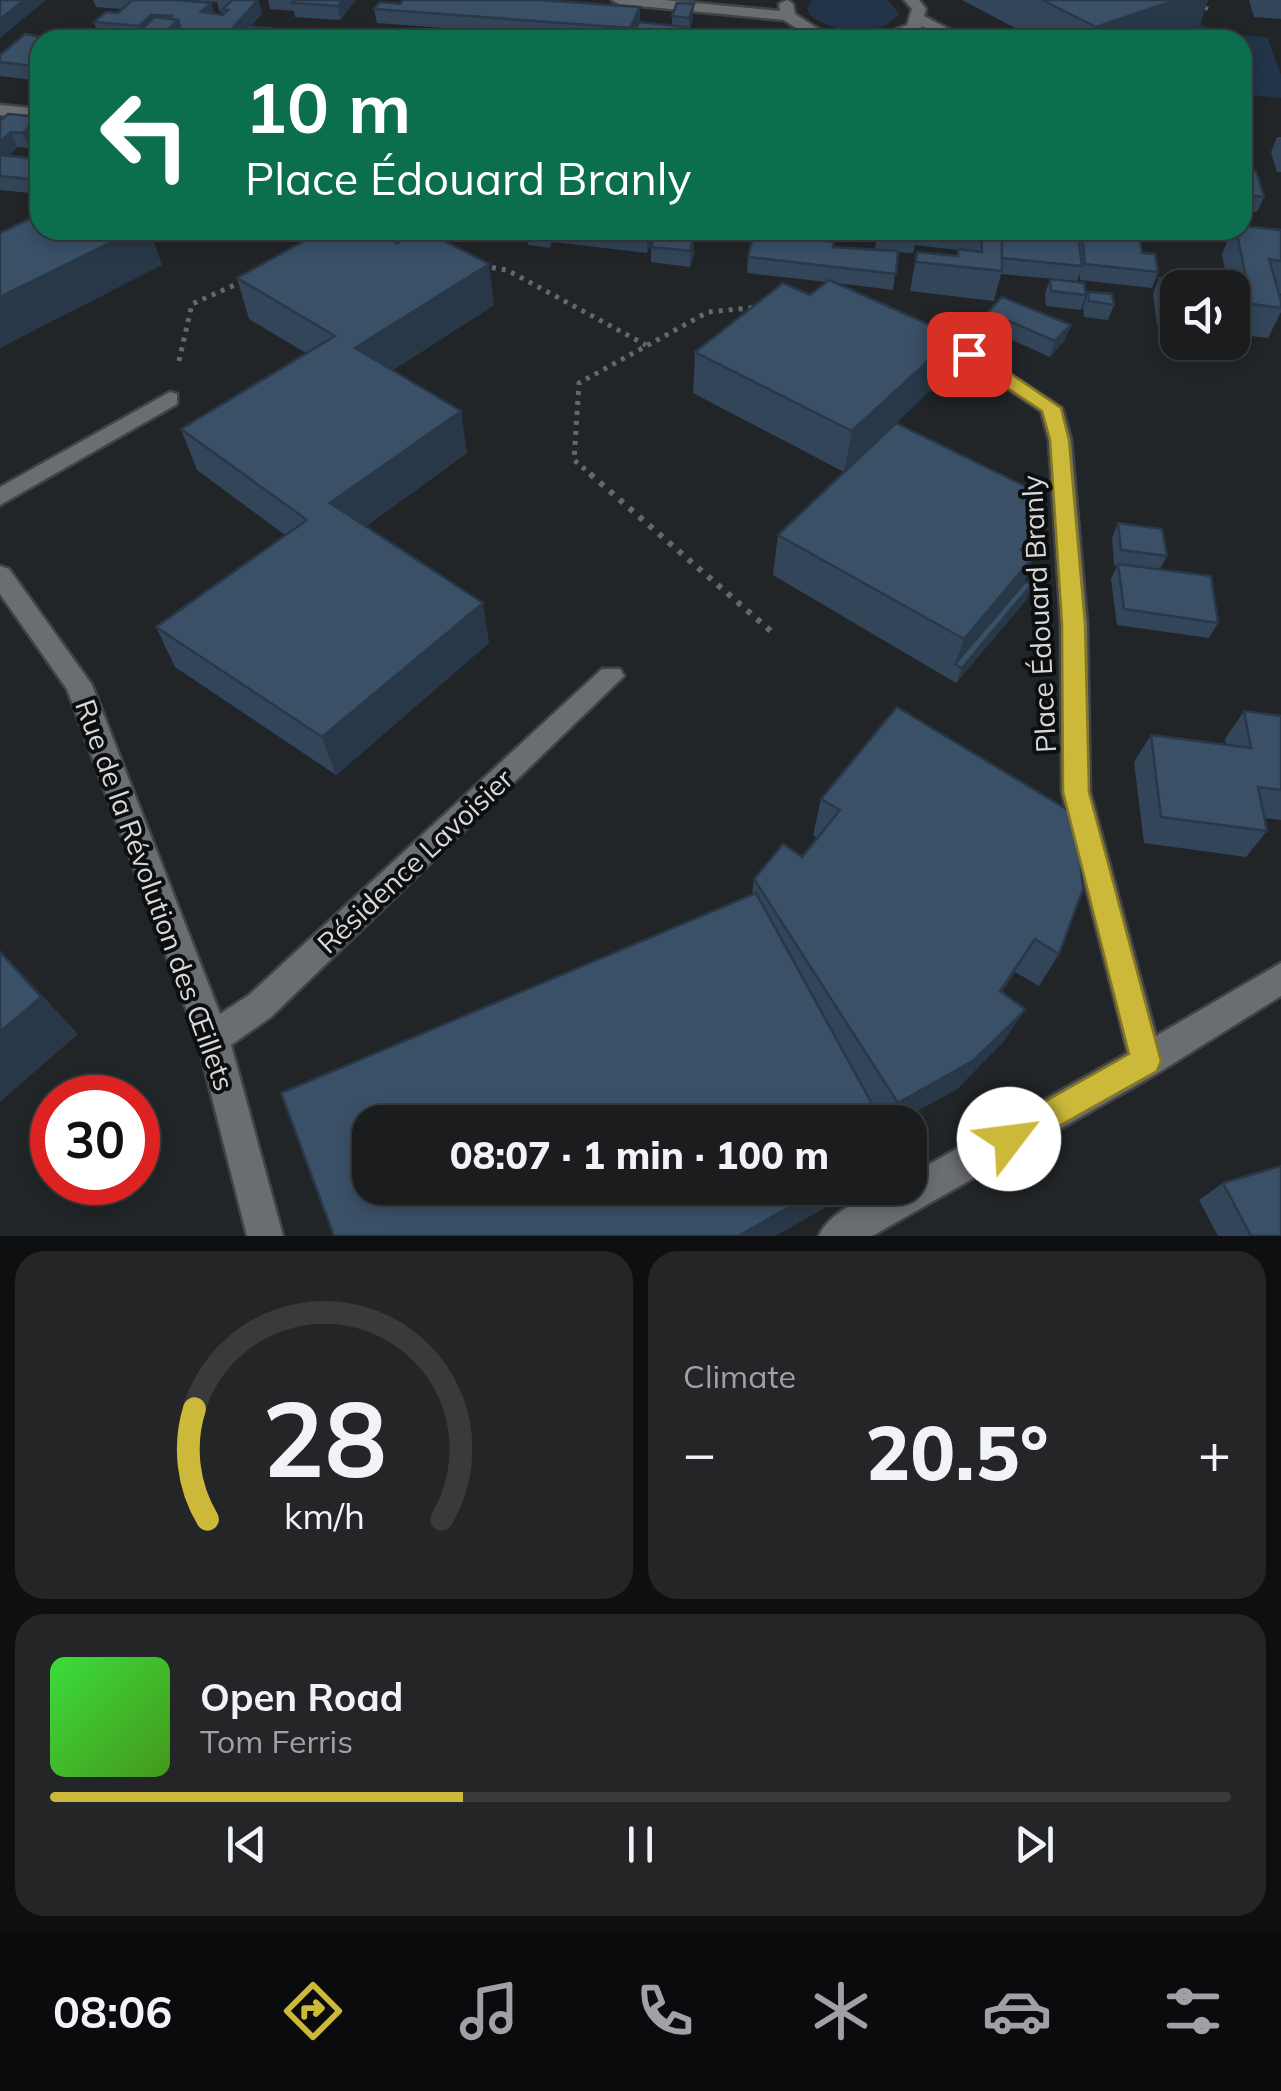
<!DOCTYPE html>
<html lang="en">
<head>
<meta charset="utf-8">
<style>
	body { margin:0; font-family:Mulish,sans-serif; background:#232527; color:#f1f3f6; height:100vh; display:flex; flex-direction:column; font-size:38px; white-space:nowrap }
	* { box-sizing:border-box; margin:0 }
	p { font-size:32px; color:#9fa1a4 }
	.icon { flex:none; width:55px; height:55px; fill:none; stroke:currentColor; stroke-width:2; stroke-linecap:round; stroke-linejoin:round }
	.map { position:relative; height:1236px; overflow:hidden }
	.drawer { display:flex; flex-direction:column; gap:15px; padding:15px; background:#0e0f10; flex:1 }
	.drawer>* { flex:none }
	.top-card { position:absolute; left:30px; top:30px; width:1222px; height:210px; border-radius:30px; box-shadow:0 5px 15px #0003,0 0 0 2px #383a3c; background:#0b6e4f; color:#fff; overflow:hidden }
	.fabs { position:absolute; left:1160px; top:270px; display:grid; gap:20px }
	.fabs a { display:grid; place-items:center; width:90px; height:90px; border-radius:20px; background:#1a1c1e; box-shadow:0 5px 15px #0003,0 0 0 2px #383a3c; font-size:50px }
	.speed { position:absolute; left:30px; top:1075px; display:flex; gap:20px; font-size:50px; font-weight:700; text-align:center }
	.speed>* { display:grid; place-content:center; width:130px; height:130px; border-radius:50%; background:#1a1c1e; box-shadow:0 5px 15px #0003,0 0 0 2px #383a3c; line-height:1 }
	.speed .limit { border:15px solid #d22; background:#fff; color:#111 }
	.pin { position:absolute; display:grid; place-items:center; width:85px; height:85px; color:#fff; margin:-42px; border-radius:20px; box-shadow:0 5px 15px #0006 }
	.me { position:absolute; width:110px; margin:-55px; rotate:60deg; stroke-linejoin:round; filter:drop-shadow(0 0 8px #0008) }
	.turn { display:flex; align-items:center; gap:35px; height:210px; padding:0 50px; font-size:45px }
	.turn .icon { width:130px; height:130px; stroke-width:2.5 }
	.turn b { display:block; font-size:70px; line-height:85px }
	.big { font-size:75px; font-weight:800; line-height:1.1 }
	.drawer .card { flex:1; display:flex; flex-direction:column; justify-content:center; gap:15px; min-width:0; padding:0 35px; border-radius:30px; background:#232527 }
	.drawer .dial { align-items:center; gap:0 }
	.dial svg { height:260px; overflow:visible; fill:none; stroke:#383a3c; stroke-width:7; stroke-linecap:round; text-anchor:middle }
	.dial text { fill:#f1f3f6; stroke:none }
	.song { display:flex; align-items:center; gap:30px }
	.cover { width:120px; height:120px; border-radius:15px; background:linear-gradient(135deg,hsl(120 70% 55%),hsl(100 70% 35%)) }
	.played { height:10px; border-radius:5px; background:linear-gradient(90deg,#ccb939 35%,#383a3c 35%) }
	.keys { display:flex; justify-content:space-around; direction:ltr }
	.heat { display:flex; justify-content:space-between; align-items:center; font-size:55px; direction:ltr }
	.drawer .tiles { flex:1; display:grid; gap:15px; grid-template-columns:1fr 1fr }
	.card:last-child { grid-column:span 2 }
	.trip { position:absolute; left:352px; top:1105px; width:575px; height:100px; border-radius:30px; background:#1a1c1e; box-shadow:0 5px 15px #0003,0 0 0 2px #383a3c; font-weight:800; line-height:100px; text-align:center }
	.dock { display:flex; height:160px; justify-content:space-around; align-items:center; background:#0a0b0c; color:#9fa1a4 }
	.dock .icon { width:70px; height:70px }
	.dock .active { color:#ccb939 }
	.dock b { font-size:45px; color:#f1f3f6 }
	.map>svg:first-child { display:block }
	.green { fill:#213449 }
	.lines { fill:none; stroke-linecap:round; stroke-linejoin:round }
	.minor-casing { stroke:#414345; stroke-width:5 }
	.path-far2 { stroke:#65686b; stroke-width:4; stroke-dasharray:4 5; stroke-linecap:butt }
	.path-far1 { stroke:#65686b; stroke-width:5; stroke-dasharray:4 6; stroke-linecap:butt }
	.path { stroke:#65686b; stroke-width:6; stroke-dasharray:5 8; stroke-linecap:butt }
	.minor { fill:#6a6d71; fill-rule:evenodd }
	.wall { fill:#324559 }
	.shaded-wall { fill:#293848 }
	.building { fill:#3a5067; stroke:#293848; stroke-width:2.5 }
	.route { fill:#ccb939; stroke:#857825; stroke-width:2.5 }
	.labels { text-anchor:middle; stroke-width:8; stroke-linejoin:round; paint-order:stroke }
	.street-label { font-size:28px; fill:#d6d8da; stroke:#0d0e0f }
</style>
</head>
<body>
<div class="map">
<svg width="1281" height="1236" viewBox="0 0 1281 1236">
	<rect width="100%" height="100%" fill="#222528"/>
	<g class="green">
		<path d="M812 0H888L899 14C880 39 832 33 810 15L807 9Z"/>
		<polygon points="1200,24 1222,34 1267,37 1281,75 1281,98 1243,94 1242,40 1155,40"/>
	</g>
	<g class="lines">
		<defs>
			<g id="minor">
				<polygon points="612,0 664,0 780,11 779,4 787,0 793,4 795,14 820,30 853,40 810,37 784,20 619,4"/>
				<polygon points="904,0 919,0 926,9 924,16 969,40 951,40 922,26 919,31 890,40 868,40 907,25 912,9"/>
				<polygon points="0,105 40,109 40,119 0,115"/>
				<polygon points="1173,230 1281,235 1281,245 1182,235"/>
				<path d="M942 330 1062 408 1071 440 1087 624 1090 792 1156 1036 1281 963V996L1158 1073 872 1236H819C830 1208 882 1188 910 1188V1175L1128 1053 1062 792 1061 624 1049 440 1041 411 935 340 932 336Z"/>
				<polygon points="170,392 177,394 177,404 0,505 0,487"/>
				<polygon points="0,566 9,569 92,685 220,1014 249,995 602,669 620,669 624,676 271,1017 231,1045 283,1236 247,1236 197,1038 67,689 0,594"/>
			</g>
		</defs>
		<use href="#minor" class="minor-casing"/>
		<polyline class="path-far2" points="1188,0 1208,9"/>
		<g class="path-far1">
			<polyline points="482,266 507,270 646,345"/>
			<polyline points="179,361 192,304 246,280"/>
			<polyline points="593,476 574,460 579,383 708,312 760,307"/>
		</g>
		<polyline class="path" points="590,474 772,632"/>
		<use href="#minor" class="minor"/>
	</g>
	<g class="wall">
		<polygon points="93,0 177,0 211,3 214,14 223,15 222,12 220,12 217,2 188,0 258,0 262,14 250,26 272,40 240,40 239,38 238,40 131,40 99,36 94,22 118,13 122,9 96,7"/>
		<polygon points="268,0 356,0 340,20 295,17 294,11 270,9"/>
		<polygon points="962,0 1208,0 1200,24 1155,40 1038,40"/>
		<polygon points="1249,0 1281,0 1281,19 1254,17"/>
		<polygon points="374,9 672,25 672,16 693,18 689,32 686,32 686,40 597,40 377,23"/>
		<polygon points="40,40 40,81 0,76 0,55"/>
		<polygon points="39,117 29,148 17,147 8,156 40,159 40,194 0,190 0,121"/>
		<polygon points="1277,137 1281,137 1281,172 1277,172 1271,152"/>
		<polygon points="1242,170 1264,197 1257,212 1242,211"/>
		<polygon points="417,230 440,230 436,237 494,305 393,370 467,453 366,526 489,643 336,775 175,667 156,627 285,535 197,470 181,429 306,353 249,319 237,278 335,235 397,243"/>
		<polygon points="527,230 655,230 647,253 553,242 550,248 528,245"/>
		<polygon points="878,230 1002,230 1002,232 1018,234 1019,230 1079,242 1082,234 1142,253 1158,272 1152,288 1080,280 1080,274 1077,281 1001,274 994,301 910,291 917,252 957,256 958,250 915,245 913,253 898,252 893,290 837,283 944,377 874,444 1042,526 1031,555 1025,582 1032,584 1026,600 956,683 773,575 778,535 844,472 693,393 695,352 810,295 827,282 747,273 748,257 833,247 893,251 875,249"/>
		<polygon points="1232,230 1281,230 1281,294 1279,293 1281,301 1281,312 1268,338 1232,334 1232,288 1178,288 1178,328 1157,325 1153,294 1159,278 1228,285 1222,254"/>
		<polygon points="694,238 694,254 690,267 651,262 651,247"/>
		<polygon points="1050,279 1086,295 1081,310 1046,306 1045,294"/>
		<polygon points="1088,292 1114,305 1108,320 1084,317 1083,307"/>
		<polygon points="988,312 1065,340 1050,357 983,327"/>
		<polygon points="1118,523 1167,556 1160,569 1218,623 1209,638 1117,625 1111,579 1117,566 1114,565 1112,538"/>
		<polygon points="897,707 1076,815 1083,889 1059,954 1039,986 1015,972 1001,993 1025,1009 1003,1042 957,1089 897,1122 370,1122 370,1188 859,1188 775,1236 334,1236 281,1093 752,895 754,879 783,844 802,857 817,838 813,835 821,799"/>
		<polygon points="1244,711 1281,716 1281,820 1264,818 1267,831 1246,857 1144,843 1134,762 1151,735 1226,745 1225,739"/>
		<polygon points="1223,1183 1281,1236 1218,1236 1199,1200"/>
	</g>
	<g class="shaded-wall">
		<polygon points="24,0 46,0 0,38 0,19"/>
		<polygon points="258,0 262,14 242,35 238,35 238,40 229,40 227,34"/>
		<polygon points="342,0 356,0 340,20 338,6"/>
		<polygon points="1176,0 1208,0 1200,24 1155,40 1092,40 1096,27"/>
		<polygon points="211,3 215,17 201,12"/>
		<polygon points="694,4 693,18 689,32 689,18"/>
		<polygon points="640,7 640,21 630,40 630,28"/>
		<polygon points="151,15 155,29 143,40 139,26"/>
		<polygon points="178,20 184,40 157,40"/>
		<polygon points="269,28 272,40 261,40 261,37"/>
		<polygon points="39,117 40,137 29,148 23,133"/>
		<polygon points="11,132 17,147 0,163 0,142"/>
		<polygon points="136,230 150,230 162,265 0,348 0,297"/>
		<polygon points="550,230 552,230 553,242 550,248"/>
		<polygon points="647,230 655,230 647,253"/>
		<polygon points="694,238 694,254 690,267 690,251"/>
		<polygon points="489,264 494,305 364,389 355,348"/>
		<polygon points="1071,325 1065,340 1050,357 1055,341"/>
		<polygon points="955,336 944,377 844,472 852,431"/>
		<polygon points="461,411 467,453 342,544 330,503"/>
		<polygon points="1045,496 1031,537 1026,518"/>
		<polygon points="1042,526 1027,565 1034,556 1019,597 955,664 964,639 1021,550"/>
		<polygon points="1032,584 1026,600 956,683 962,668"/>
		<polygon points="483,603 489,643 336,775 322,737"/>
		<polygon points="1035,939 1015,972 982,1023 1000,991"/>
		<polygon points="0,950 78,1034 0,1102"/>
		<polygon points="1023,1012 1003,1042 957,1089 897,1122 888,1122 898,1103"/>
		<polygon points="823,1188 859,1188 775,1236 738,1236"/>
	</g>
	<g class="building">
		<polygon points="0,0 24,0 0,19"/>
		<polygon points="132,0 177,0 211,3 201,12 223,15 228,10 222,10 232,0 258,0 227,34 181,31 178,20 170,19 172,16 151,15 139,26 94,22 106,12 118,13"/>
		<polygon points="295,0 342,0 338,6 292,3"/>
		<polygon points="403,0 539,0 640,7 630,28 374,9 380,2 400,4"/>
		<polygon points="1042,0 1176,0 1096,27"/>
		<polygon points="677,3 694,4 689,18 672,16"/>
		<polygon points="154,17 178,20 157,40 131,40"/>
		<polygon points="639,22 686,27 682,40 631,40"/>
		<polygon points="247,26 269,28 261,37 238,35"/>
		<polygon points="25,34 60,40 40,40 40,67 0,62 0,55"/>
		<polygon points="75,35 109,39 108,40 69,40"/>
		<polygon points="8,114 39,117 23,133 11,132 0,142 0,121"/>
		<polygon points="0,155 40,159 40,180 0,176"/>
		<polygon points="1242,170 1256,171 1264,197 1242,195"/>
		<polygon points="40,214 40,230 136,230 0,297 0,233"/>
		<polygon points="1242,226 1281,230 1281,261 1269,259 1281,301 1281,308 1252,304 1236,230 1242,230"/>
		<polygon points="324,230 335,235 344,230 374,230 397,243 419,230 423,230 489,264 355,348 461,411 330,503 483,603 322,737 156,627 307,520 181,429 335,336 237,278"/>
		<polygon points="879,230 917,230 916,238 878,233"/>
		<polygon points="975,230 1002,230 1002,271 916,262 917,252 958,256 958,249 982,252 981,231"/>
		<polygon points="1019,230 1078,236 1082,266 1002,258 1002,232 1019,234"/>
		<polygon points="754,233 834,242 833,247 898,251 896,274 748,257"/>
		<polygon points="656,234 694,238 690,251 651,247"/>
		<polygon points="1082,234 1140,240 1142,253 1155,254 1158,272 1085,264"/>
		<polygon points="1159,278 1239,287 1246,319 1232,317 1232,288 1178,288 1178,311 1164,310"/>
		<polygon points="1050,279 1084,283 1086,295 1051,291"/>
		<polygon points="829,280 955,336 852,431 695,352 783,283 810,295"/>
		<polygon points="1088,292 1112,294 1114,305 1089,301"/>
		<polygon points="1002,297 1071,325 1055,341 988,312"/>
		<polygon points="896,423 1045,496 1026,518 1042,526 1021,550 1034,556 964,639 778,535"/>
		<polygon points="1118,523 1162,529 1167,556 1121,550"/>
		<polygon points="1118,564 1211,576 1218,623 1124,609"/>
		<polygon points="1025,582 1032,584 962,668 955,664"/>
		<polygon points="897,707 1076,815 1083,889 1059,954 1035,939 1000,991 1025,1009 1023,1012 974,1060 898,1103 754,879 783,844 802,857 840,810 821,799"/>
		<polygon points="1244,711 1281,716 1281,790 1258,787 1267,831 1161,817 1151,735 1251,748"/>
		<polygon points="756,893 882,1122 370,1122 370,1188 823,1188 738,1236 334,1236 281,1093"/>
		<polygon points="0,952 41,997 0,1032"/>
		<polygon points="1281,1166 1281,1236 1251,1236 1223,1183"/>
	</g>
	<polygon class="route" points="962,350 976,350 1061,408 1069,440 1085,624 1089,792 1161,1061 1157,1071 1009,1154 998,1150 993,1139 998,1128 1129,1054 1063,792 1062,624 1050,440 1042,411 962,358"/>
	<g class="labels">
		<g class="street-label">
			<text transform="translate(1039 614) rotate(-93)" y="10">Place Édouard Branly</text>
			<text transform="translate(415 861) rotate(-43)" y="10">Résidence Lavoisier</text>
			<text transform="translate(155 895) rotate(70)" y="10">Rue de la Révolution des Œillets</text>
		</g>
	</g>
</svg>
<div class="fabs">
<a><svg class="icon" aria-label="sound" viewBox="0 0 24 24"><path d="M4 9h4l5-4v14l-5-4H4zM17 9q2 3 0 6"/></svg></a>
</div>
<div class="speed"><div class="limit">30</div></div>
<div class="pin" style="left:969px;top:354px;background:#d93025"><svg class="icon" aria-label="arrive" viewBox="0 0 24 24"><path d="M6 21V4h12l-3 4 3 4H6"/></svg></div>
<svg class="me" style="left:1009px;top:1139px" viewBox="-20 -20 40 40"><circle r="19" fill="#fff"/><path d="M0-13L10 11 0 6-10 11z" fill="#ccb939"/></svg>
<div class="trip">08:07 · 1 min · 100 m</div>
<div class="top-card">
<div class="turn"><svg class="icon" aria-label="left" viewBox="0 0 24 24"><path d="M17 20v-9H6M10 6l-5 5 5 5"/></svg><div><b>10 m</b>Place Édouard Branly</div></div>
</div>
</div>
<section class="drawer">
<div class="tiles">
<div class="card dial"><svg viewBox="0 0 100 80">
<path d="M14 69A42 42 0 1 1 86 69"/>
<path d="M14 69A42 42 0 0 1 10 35" stroke="#ccb939"/>
<text x="50" y="56" font-size="32" font-weight="700">28</text>
<text x="50" y="72" font-size="11">km/h</text>
</svg></div>
<div class="card"><p>Climate</p>
<div class="heat"><a>−</a><b class="big">20.5°</b><a>+</a></div>
</div>
<div class="card">
<div class="song"><i class="cover"></i><div><b>Open Road</b><p>Tom Ferris</p></div></div>
<div class="played"></div>
<div class="keys"><svg class="icon" aria-label="previous" viewBox="0 0 24 24"><path d="M18 5L8 12l10 7zM5 5v14"/></svg><svg class="icon" aria-label="pause" viewBox="0 0 24 24"><path d="M8 5v14M16 5v14"/></svg><svg class="icon" aria-label="next" viewBox="0 0 24 24"><path d="M6 5l10 7-10 7zM19 5v14"/></svg></div>
</div>
</div>
</section>
<nav class="dock">
<b>08:06</b>
<svg class="icon active" aria-label="directions" viewBox="0 0 24 24"><path d="M12 3l9 9-9 9-9-9zM9 14v-3h6M13 9l2 2-2 2"/></svg>
<svg class="icon" aria-label="music" viewBox="0 0 24 24"><path d="M9 18V5l10-2v13"/><circle cx="6" cy="18" r="3"/><circle cx="16" cy="16" r="3"/></svg>
<svg class="icon" aria-label="phone" viewBox="0 0 24 24"><path d="M5 4h4l2 5-3 2q2 4 5 5l2-3 5 2v4C11 20 4 13 5 4z"/></svg>
<svg class="icon" aria-label="climate" viewBox="0 0 24 24"><path d="M12 3v18M4 7l16 10M4 17L20 7"/></svg>
<svg class="icon" aria-label="car" viewBox="0 0 24 24"><path d="M5 17H2v-5l4-1 3-4h7l3 4 3 1v5h-3M9 17h6M6 11h13"/><circle cx="7" cy="17" r="2"/><circle cx="17" cy="17" r="2"/></svg>
<svg class="icon" aria-label="filters" viewBox="0 0 24 24"><path d="M4 7h16M4 17h16"/><circle cx="9" cy="7" r="2"/><circle cx="15" cy="17" r="2"/></svg>
</nav>
</body>
</html>
